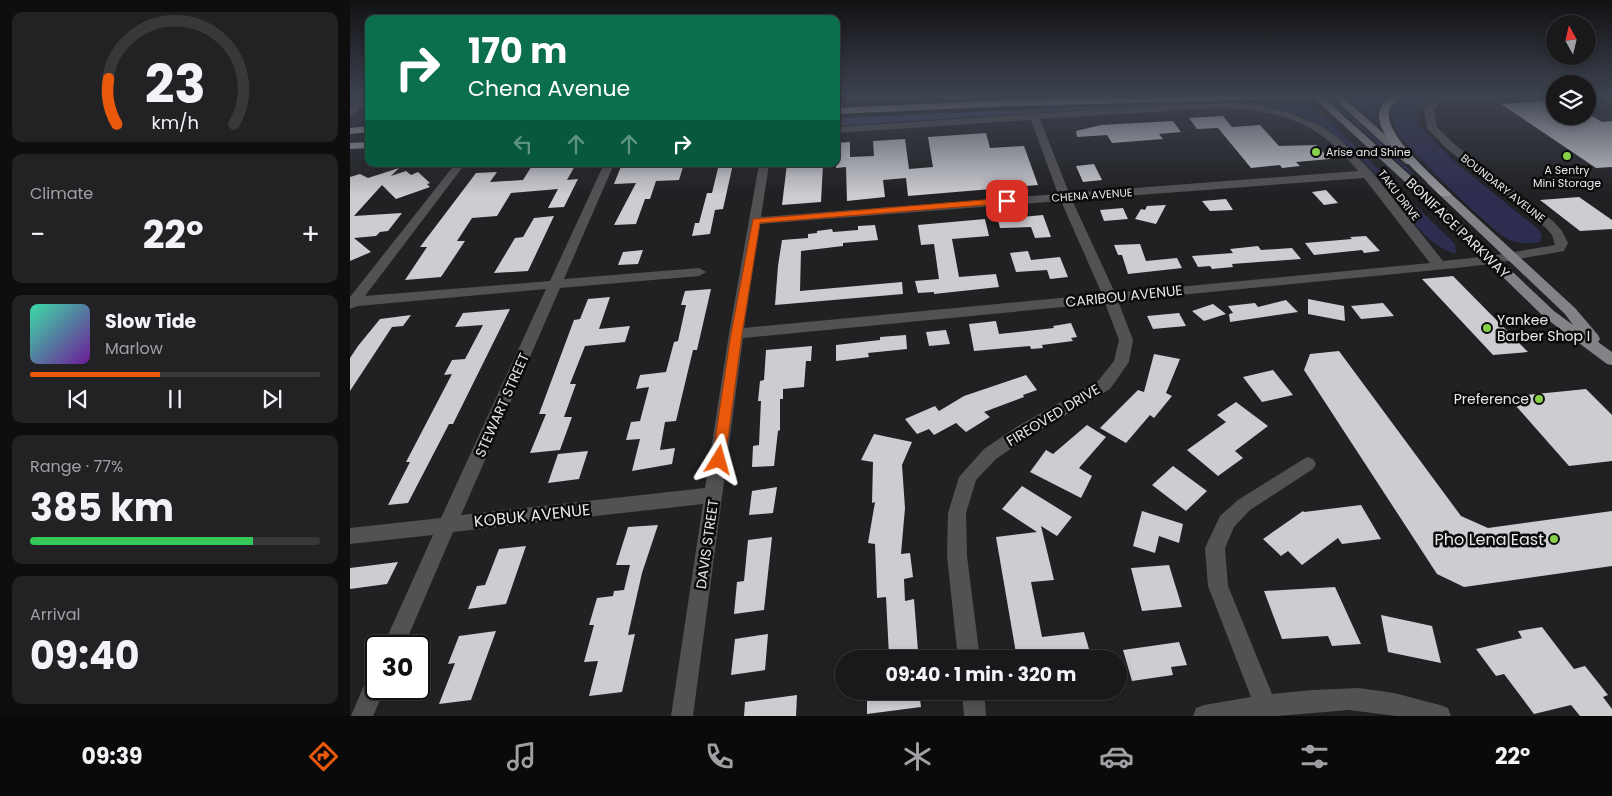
<!DOCTYPE html>
<html lang="en">
<head>
<meta charset="utf-8">
<style>
	body { margin:0; font-family:Poppins,sans-serif; background:#222224; color:#f1f3f6; height:100vh; display:flex; flex-direction:column; font-size:19px; white-space:nowrap }
	* { box-sizing:border-box; margin:0 }
	p { font-size:16px; color:#9fa0a3 }
	.icon { flex:none; width:28px; height:28px; fill:none; stroke:currentColor; stroke-width:2; stroke-linecap:round; stroke-linejoin:round }
	.map { position:relative; flex:1; overflow:hidden }
	.panel { display:flex; flex-direction:column; gap:12px; padding:12px; background:#0e0e0f; width:350px }
	.panel>* { flex:none }
	.guide { position:absolute; left:15px; top:15px; width:475px; height:152px; border-radius:10px; box-shadow:0 2px 8px #0003,0 0 0 1px #37383a; background:#0b6e4f; color:#fff; overflow:hidden }
	.needle { width:32px; rotate:352deg }
	.controls { position:absolute; left:1196px; top:15px; display:grid; gap:10px }
	.controls a { display:grid; place-items:center; width:50px; height:50px; border-radius:50%; background:#19191b; box-shadow:0 2px 8px #0003,0 0 0 1px #37383a; font-size:25px }
	.speed { position:absolute; left:15px; top:635px; display:flex; gap:10px; font-size:25px; font-weight:700; text-align:center }
	.speed>* { display:grid; place-content:center; width:65px; height:65px; border-radius:50%; background:#19191b; box-shadow:0 2px 8px #0003,0 0 0 1px #37383a; line-height:1 }
	.speed .limit { border:2px solid #111; border-radius:8px; background:#fff; color:#111 }
	.pin { position:absolute; display:grid; place-items:center; width:42px; height:42px; color:#fff; margin:-21px; border-radius:10px; box-shadow:0 2px 8px #0006 }
	.me { position:absolute; width:55px; margin:-28px; rotate:8deg; stroke-linejoin:round; filter:drop-shadow(0 0 4px #0008) }
	.turn { display:flex; align-items:center; gap:18px; height:105px; padding:0 20px; font-size:22px }
	.turn .icon { width:65px; height:65px; stroke-width:2.5 }
	.turn b { display:block; font-size:35px; line-height:42px }
	.lanes { display:flex; align-items:center; height:48px; padding:0 20px; background:#0003; justify-content:center; gap:25px; direction:ltr }
	.lanes .off { opacity:.35 }
	.big { font-size:38px; font-weight:700; line-height:1.1 }
	.panel .card { flex:1; display:flex; flex-direction:column; justify-content:center; gap:8px; min-width:0; padding:0 18px; border-radius:10px; background:#222224 }
	.panel .dial { align-items:center; gap:0 }
	.dial svg { height:130px; overflow:visible; fill:none; stroke:#37383a; stroke-width:7; stroke-linecap:round; text-anchor:middle }
	.dial text { fill:#f1f3f6; stroke:none }
	.song { display:flex; align-items:center; gap:15px }
	.cover { width:60px; height:60px; border-radius:8px; background:linear-gradient(135deg,hsl(160 70% 55%),hsl(280 70% 35%)) }
	.played { height:5px; border-radius:2px; background:linear-gradient(90deg,#ea580c 45%,#37383a 45%) }
	.keys { display:flex; justify-content:space-around; direction:ltr }
	.heat { display:flex; justify-content:space-between; align-items:center; font-size:28px; direction:ltr }
	.charge { height:8px; border-radius:4px; background:linear-gradient(90deg,#34c759 77%,#37383a 0) }
	.trip { position:absolute; left:485px; top:650px; width:292px; height:50px; border-radius:25px; background:#19191b; box-shadow:0 2px 8px #0003,0 0 0 1px #37383a; font-weight:700; line-height:50px; text-align:center }
	.menu { display:flex; height:80px; justify-content:space-around; align-items:center; background:#0a0a0b; color:#9fa0a3 }
	.menu .icon { width:35px; height:35px }
	.menu .current { color:#ea580c }
	.menu b { font-size:22px; color:#f1f3f6 }
	main { display:flex; flex:1; min-height:0 }
	.map>svg:first-child { display:block }
	.green { fill:#2d2d4f }
	.forest { fill:#424269 }
	.building { fill:#ccccd1 }
	.lines { fill:none; stroke-linecap:round; stroke-linejoin:round }
	.minor { fill:#525254; fill-rule:evenodd }
	.major { fill:#828386; fill-rule:evenodd }
	.highway { fill:#95969a; fill-rule:evenodd }
	.route { fill:#ea580c; stroke:#983908 }
	.poi-dot { fill:#88cf4a; stroke:#0b0b0c; stroke-width:2 }
	.labels { text-anchor:middle; stroke-width:5; stroke-linejoin:round; paint-order:stroke }
	.far-poi-label { font-size:11px; fill:#e8e8ea; stroke:#0b0b0c; text-anchor:start }
	.far-street-label { font-size:11px; fill:#e8e8ea; stroke:#0b0b0c }
	.street-label { font-size:14px; fill:#e8e8ea; stroke:#0b0b0c }
	.poi-label { font-size:14px; fill:#e8e8ea; stroke:#0b0b0c; text-anchor:start }
	.near-street-label { font-size:16px; fill:#e8e8ea; stroke:#0b0b0c }
	.near-poi-label { font-size:16px; fill:#e8e8ea; stroke:#0b0b0c; text-anchor:end }
</style>
</head>
<body>
<main>
<section class="panel">
<div class="card dial"><svg viewBox="0 0 100 80">
<path d="M14 69A42 42 0 1 1 86 69"/>
<path d="M14 69A42 42 0 0 1 9 41" stroke="#ea580c"/>
<text x="50" y="56" font-size="32" font-weight="700">23</text>
<text x="50" y="72" font-size="11">km/h</text>
</svg></div>
<div class="card"><p>Climate</p>
<div class="heat"><a>−</a><b class="big">22°</b><a>+</a></div>
</div>
<div class="card">
<div class="song"><i class="cover"></i><div><b>Slow Tide</b><p>Marlow</p></div></div>
<div class="played"></div>
<div class="keys"><svg class="icon" aria-label="previous" viewBox="0 0 24 24"><path d="M18 5L8 12l10 7zM5 5v14"/></svg><svg class="icon" aria-label="pause" viewBox="0 0 24 24"><path d="M8 5v14M16 5v14"/></svg><svg class="icon" aria-label="next" viewBox="0 0 24 24"><path d="M6 5l10 7-10 7zM19 5v14"/></svg></div>
</div>
<div class="card"><p>Range · 77%</p><b class="big">385 km</b><div class="charge"></div></div>
<div class="card"><p>Arrival</p><b class="big">09:40</b></div>
</section>
<div class="map">
<svg width="1262" height="716" viewBox="0 0 1262 716">
	<rect width="100%" height="100%" fill="#212124"/>
	<g class="green">
		<polygon points="1014,95 1041,95 1031,102 1025,114 1029,122 1026,122 1000,99 1003,96"/>
		<path d="M1058 95H1082L1070 104 1067 124 1106 163 1187 228 1192 235 1190 242C1180 244 1170 244 1160 240 1143 233 1060 151 1048 134 1044 127 1043 119 1041 112L1050 99Z"/>
		<polygon points="978,99 983,99 1064,174 1061,174"/>
		<path d="M953 101 974 116 1105 244 1106 254C1072 244 1055 209 1034 184 1015 162 994 139 969 125 929 103 887 103 843 104 828 105 812 107 797 104Z"/>
	</g>
	<polygon class="forest" points="797,104 805,105 486,126 486,118"/>
	<g class="building">
		<polygon points="1205,100 1205,118 1242,116 1252,122 1262,121 1262,167 1246,168 1151,104"/>
		<polygon points="873,116 882,127 910,125 929,146 966,145 980,159 946,162 950,166 932,168 930,165 901,168 868,128 847,129 839,118"/>
		<polygon points="823,121 831,132 809,134 813,139 762,143 757,135 727,137 726,131 751,125"/>
		<polygon points="636,133 640,148 674,146 688,185 558,196 556,178 533,180 535,197 497,201 496,167 486,168 486,143 500,142 500,157 524,156 523,141 555,139 559,169 583,167 578,137"/>
		<polygon points="183,164 226,164 217,180 228,179 214,207 198,208 208,189 161,193 147,216 122,218 107,241 115,241 91,277 55,280 77,247 70,247 126,173 147,172 140,182 173,180"/>
		<polygon points="272,164 334,164 329,180 306,181 300,199 295,199 286,224 264,225 286,183 264,184"/>
		<polygon points="369,164 383,164 373,209 365,210 360,234 342,236 345,223 349,223 357,193 362,193"/>
		<polygon points="437,164 473,164 471,202 432,205"/>
		<polygon points="744,164 752,180 733,182 726,166"/>
		<polygon points="49,168 41,176 56,171 61,175 68,172 80,183 77,184 80,187 46,199 32,185 4,216 52,213 38,231 30,232 26,236 4,238 21,252 0,261 0,177 10,174 18,178"/>
		<polygon points="976,190 988,203 974,205 962,192"/>
		<polygon points="1229,197 1262,220 1262,229 1230,231 1190,200"/>
		<polygon points="876,199 883,210 860,211 852,201"/>
		<polygon points="816,205 806,224 785,219 791,209 795,210 797,206"/>
		<polygon points="773,208 778,219 754,221 750,210"/>
		<polygon points="660,211 662,218 693,215 701,237 685,238 681,227 650,228 646,212"/>
		<polygon points="204,216 178,271 144,273 165,238 173,237 184,218"/>
		<polygon points="635,219 639,236 602,239 609,277 646,274 649,287 584,294 584,292 568,293 565,281 589,279 584,244 571,245 568,225"/>
		<polygon points="525,225 528,240 493,243 493,246 451,251 450,291 552,282 553,294 425,305 428,266 432,240 458,238 458,234 467,233 467,231 482,229 483,232 508,230 508,226"/>
		<polygon points="1016,236 1030,251 1014,253 1012,250 964,255 955,243 1002,239 1000,237"/>
		<polygon points="790,244 796,261 827,258 832,268 778,274 772,255 768,255 764,245"/>
		<polygon points="908,246 911,250 942,248 951,259 882,264 883,267 862,269 860,266 848,267 842,256 883,253 880,249"/>
		<polygon points="293,250 288,264 268,265 273,252"/>
		<polygon points="678,251 681,260 710,257 718,277 700,279 697,270 666,272 660,253"/>
		<polygon points="1103,276 1178,352 1143,355 1072,279"/>
		<polygon points="361,289 347,350 343,350 326,421 315,422 310,450 325,448 322,464 282,471 290,439 276,440 281,422 290,421 299,387 286,389 290,375 316,372 324,342 328,341 336,305 331,305 335,291"/>
		<polygon points="260,297 249,329 280,326 275,342 235,346 220,384 226,384 214,417 222,417 210,450 180,453 196,414 189,414 224,320 230,319 238,299"/>
		<polygon points="958,299 994,306 995,321 958,314"/>
		<polygon points="936,300 948,312 880,322 879,314 883,313 878,306 905,303 908,307"/>
		<polygon points="1033,303 1044,316 1011,319 1001,306"/>
		<polygon points="863,304 876,314 854,321 842,311"/>
		<polygon points="160,309 103,424 99,424 58,503 38,505 60,462 56,462 102,374 94,375 102,360 115,359 133,325 105,327 113,313"/>
		<polygon points="829,313 836,326 803,329 797,316"/>
		<polygon points="61,315 53,326 42,327 0,391 0,358 8,346 30,319"/>
		<polygon points="646,321 649,334 704,328 703,326 721,323 727,337 721,338 723,341 692,345 693,348 681,349 680,346 624,351 619,324"/>
		<polygon points="596,330 600,344 579,346 576,332"/>
		<polygon points="556,335 557,349 518,353 519,357 486,361 486,345 530,340 530,337"/>
		<polygon points="462,346 461,361 456,361 454,387 433,389 433,399 430,399 430,430 428,431 424,466 402,467 403,446 409,445 411,401 408,401 410,381 414,380 416,350"/>
		<polygon points="989,351 1111,516 1138,528 1262,511 1262,566 1114,587 1087,574 954,370 960,354"/>
		<polygon points="804,354 830,359 816,393 822,396 804,418 800,415 776,443 750,428 788,390 794,392"/>
		<polygon points="923,370 943,395 912,402 893,377"/>
		<polygon points="676,375 687,390 673,395 674,397 634,412 640,417 616,432 606,423 584,435 579,429 567,434 555,419 585,406 589,411 614,396"/>
		<polygon points="1236,389 1262,415 1262,461 1219,466 1158,397"/>
		<polygon points="886,402 918,426 885,451 893,458 868,476 837,450 876,422 867,415"/>
		<polygon points="737,425 756,437 729,468 742,476 731,498 680,472 696,450 703,454"/>
		<polygon points="524,434 562,442 552,465 555,508 551,554 560,553 563,577 554,579 555,601 564,599 568,651 539,656 536,597 527,598 525,544 518,543 525,502 522,503 523,462 511,460"/>
		<polygon points="238,451 229,479 198,483 208,454"/>
		<polygon points="823,466 857,491 836,511 802,485"/>
		<polygon points="672,486 722,517 707,536 691,526 704,580 681,582 692,637 734,632 742,659 667,659 646,537 687,532 652,509"/>
		<polygon points="427,487 423,513 399,515 402,491"/>
		<polygon points="1011,505 1031,539 992,544 988,538 952,565 938,551 931,556 913,539 953,511 954,512"/>
		<polygon points="792,511 833,524 829,543 809,536 805,553 783,546"/>
		<polygon points="308,525 292,573 278,635 285,634 272,692 239,696 248,661 234,662 244,625 239,625 247,598 263,596 264,591 274,590 280,565 266,565 278,527"/>
		<polygon points="422,537 414,610 384,614 387,582 394,581 398,540"/>
		<polygon points="176,546 156,604 118,609 127,586 135,585 149,549"/>
		<polygon points="48,562 37,584 0,589 0,568"/>
		<polygon points="819,565 832,607 792,611 781,568"/>
		<polygon points="985,587 1011,644 982,646 978,636 932,639 914,591"/>
		<polygon points="1031,615 1082,626 1091,663 1038,652"/>
		<polygon points="1192,627 1224,669 1235,666 1258,695 1253,697 1262,709 1262,716 1230,716 1221,705 1184,714 1154,674 1146,676 1126,649 1172,638 1168,631"/>
		<polygon points="146,631 121,700 89,704 105,663 98,664 109,636"/>
		<polygon points="418,634 415,670 381,675 385,639"/>
		<polygon points="829,642 837,665 821,667 823,675 782,681 773,650"/>
		<polygon points="517,691 569,691 571,707 517,714"/>
		<polygon points="447,695 446,716 394,716 395,702"/>
	</g>
	<g class="lines">
		<g class="minor">
			<polygon points="15,95 19,95 19,101 0,116 0,108"/>
			<path d="M1092 95H1104L1090 102 1084 110 1087 127 1104 144 1203 221 1212 231 1218 243 1214 251 1141 264 1106 268 768 301 783 340 779 362 760 389 680 436 646 459 626 480 616 513 617 556 630 659H608L597 556 598 513 609 477 634 449 668 426 748 381 764 361 769 340 755 303 393 338 343 716H321L353 504 103 532 54 646H33L83 535 0 544V528L91 518 196 289 8 306 0 309V297L105 164H115L15 296 200 281 254 164H264L214 279 349 268 356 272 349 276 210 288 111 515 355 488 379 334 409 164H419L411 217 708 194 681 120 486 133V127L832 104 880 103 908 105 937 112 971 126 990 139 1022 172 1093 261 1141 256 1205 245 1202 235 1195 227 1096 148 1077 128 1074 110 1084 98ZM851 109C895 107 943 111 979 141 990 150 999 161 1008 171L719 193 690 119ZM1014 178 1080 263 765 293 722 200ZM711 201 752 294 394 328 410 224Z"/>
			<polygon points="957,457 963,459 966,464 963,469 900,510 884,527 875,548 878,586 922,694 962,690 1009,688 1044,693 1090,705 1098,708 1101,716 1046,716 999,710 927,716 843,716 846,708 854,705 901,697 858,586 855,548 870,516 888,500"/>
			<polygon points="26,673 26,689 35,689 23,716 1,716 18,676"/>
			<polygon points="612,691 634,691 636,716 614,716"/>
		</g>
		<g class="major">
			<polygon points="961,95 970,95 1062,177 1204,311 1223,325 1215,314 1077,183 1083,180 1087,181 1225,308 1248,335 1250,339 1248,342 1262,352 1262,365 1257,364 1194,317 1054,181"/>
			<polygon points="980,95 990,95 1064,160 1065,162 1064,164 1056,164"/>
		</g>
		<g class="highway">
			<path d="M594 95H629C622 100 599 102 592 97Z"/>
			<polygon points="931,95 983,95 978,98 663,106 486,114 486,108 663,100"/>
			<path d="M1043 95H1054C1049 100 1043 102 1040 108 1030 132 1084 176 1099 192L1101 194 1099 196H1091C1074 178 1030 142 1029 117 1028 107 1036 100 1043 95Z"/>
			<polygon points="19,126 19,132 0,134 0,128"/>
			<polygon points="19,142 19,148 0,149 0,143"/>
		</g>
	</g>
	<linearGradient id="sky" x2="0" y2="1"><stop stop-color="#121214"/><stop offset="0.49" stop-color="#3d4350"/><stop offset="1" stop-color="#3d4350" stop-opacity="0"/></linearGradient>
	<rect width="1262" height="195" fill="url(#sky)"/>
	<polygon class="route" points="657,198 662,201 660,203 410,223 392,334 375,460 373,463 369,465 364,463 362,460 381,334 403,219"/>
	<g class="poi-dot">
		<circle cx="966" cy="152" r="5"/>
		<circle cx="1217" cy="156" r="5"/>
		<circle cx="1137" cy="328" r="5"/>
		<circle cx="1189" cy="399" r="5"/>
		<circle cx="1204" cy="539" r="5"/>
	</g>
	<g class="labels">
		<g class="far-poi-label">
			<text x="976" y="156">Arise and Shine</text>
			<text x="1217" y="174" text-anchor="middle">A Sentry<tspan x="1217" dy="13">Mini Storage</tspan></text>
		</g>
		<g class="far-street-label">
			<text transform="translate(1153 188) rotate(38)" y="4">BOUNDARY AVEUNE</text>
			<text transform="translate(742 195) rotate(-4)" y="4">CHENA AVENUE</text>
			<text transform="translate(1049 195) rotate(53)" y="4">TAKU DRIVE</text>
		</g>
		<g class="street-label">
			<text transform="translate(1108 228) rotate(44)" y="5">BONIFACE PARKWAY</text>
			<text transform="translate(774 296) rotate(-6)" y="5">CARIBOU AVENUE</text>
			<text transform="translate(152 405) rotate(-66)" y="5">STEWART STREET</text>
			<text transform="translate(703 415) rotate(-31)" y="5">FIREOVED DRIVE</text>
			<text transform="translate(357 544) rotate(-82)" y="5">DAVIS STREET</text>
		</g>
		<g class="poi-label">
			<text x="1147" y="325">Yankee<tspan x="1147" dy="16">Barber Shop I</tspan></text>
			<text x="1179" y="404" text-anchor="end">Preference</text>
		</g>
		<g class="near-street-label">
			<text transform="translate(182 515) rotate(-6)" y="6">KOBUK AVENUE</text>
		</g>
		<g class="near-poi-label">
			<text x="1194" y="545">Pho Lena East</text>
		</g>
	</g>
</svg>
<div class="controls">
<a><svg class="needle" viewBox="-14 -14 28 28"><path d="M0-13l5 13h-10z" fill="#e53935"/><path d="M0 13l5-13h-10z" fill="#9fa0a3"/></svg></a>
<a><svg class="icon" aria-label="layers" viewBox="0 0 24 24"><path d="M12 4l9 5-9 5-9-5zM3 14l9 5 9-5"/></svg></a>
</div>
<div class="speed"><div class="limit">30</div></div>
<div class="pin" style="left:657px;top:201px;background:#d93025"><svg class="icon" aria-label="arrive" viewBox="0 0 24 24"><path d="M6 21V4h12l-3 4 3 4H6"/></svg></div>
<svg class="me" style="left:369px;top:460px" viewBox="-20 -20 40 40"><path d="M0-17L14 15 0 8-14 15z" fill="#ea580c" stroke="#fff" stroke-width="4"/></svg>
<div class="trip">09:40 · 1 min · 320 m</div>
<div class="guide">
<div class="turn"><svg class="icon" aria-label="right" viewBox="0 0 24 24"><path d="M7 20v-9h11M14 6l5 5-5 5"/></svg><div><b>170 m</b>Chena Avenue</div></div>
<div class="lanes"><svg class="icon off" aria-label="left" viewBox="0 0 24 24"><path d="M17 20v-9H6M10 6l-5 5 5 5"/></svg><svg class="icon off" aria-label="ahead" viewBox="0 0 24 24"><path d="M12 20V5M6 11l6-6 6 6"/></svg><svg class="icon off" aria-label="ahead" viewBox="0 0 24 24"><path d="M12 20V5M6 11l6-6 6 6"/></svg><svg class="icon" aria-label="right" viewBox="0 0 24 24"><path d="M7 20v-9h11M14 6l5 5-5 5"/></svg></div>
</div>
</div>
</main>
<nav class="menu">
<b>09:39</b>
<svg class="icon current" aria-label="directions" viewBox="0 0 24 24"><path d="M12 3l9 9-9 9-9-9zM9 14v-3h6M13 9l2 2-2 2"/></svg>
<svg class="icon" aria-label="music" viewBox="0 0 24 24"><path d="M9 18V5l10-2v13"/><circle cx="6" cy="18" r="3"/><circle cx="16" cy="16" r="3"/></svg>
<svg class="icon" aria-label="phone" viewBox="0 0 24 24"><path d="M5 4h4l2 5-3 2q2 4 5 5l2-3 5 2v4C11 20 4 13 5 4z"/></svg>
<svg class="icon" aria-label="climate" viewBox="0 0 24 24"><path d="M12 3v18M4 7l16 10M4 17L20 7"/></svg>
<svg class="icon" aria-label="car" viewBox="0 0 24 24"><path d="M5 17H2v-5l4-1 3-4h7l3 4 3 1v5h-3M9 17h6M6 11h13"/><circle cx="7" cy="17" r="2"/><circle cx="17" cy="17" r="2"/></svg>
<svg class="icon" aria-label="filters" viewBox="0 0 24 24"><path d="M4 7h16M4 17h16"/><circle cx="9" cy="7" r="2"/><circle cx="15" cy="17" r="2"/></svg>
<b>22°</b>
</nav>
</body>
</html>
